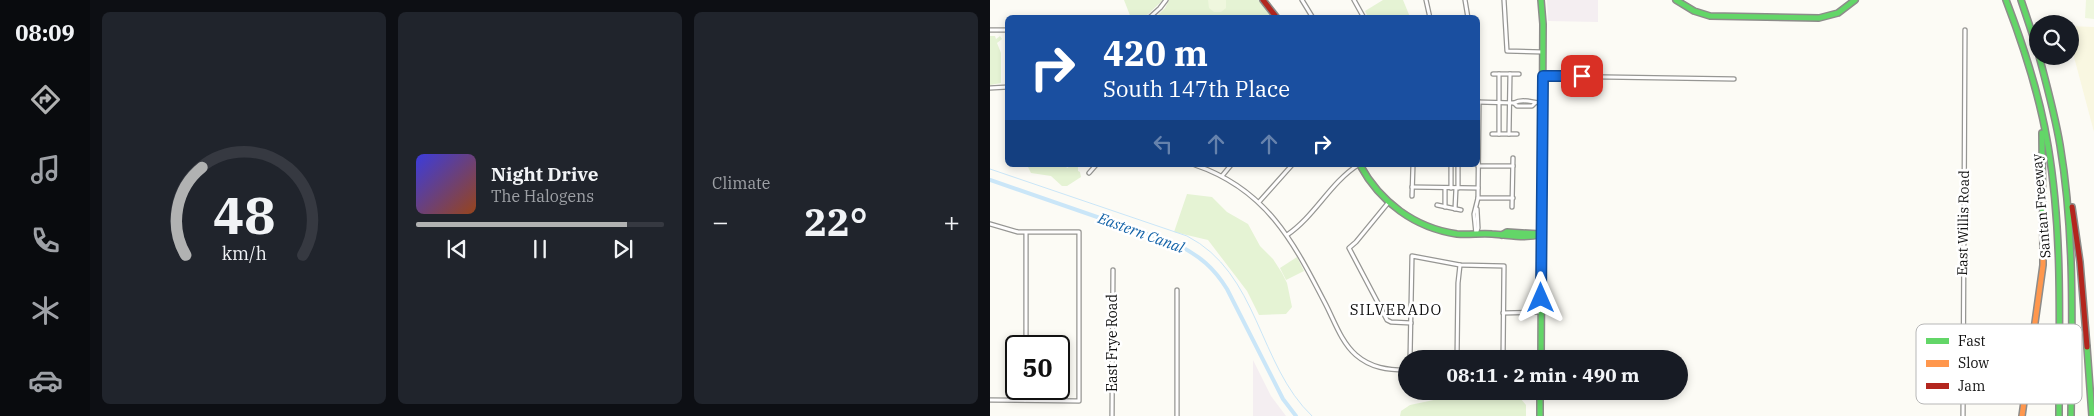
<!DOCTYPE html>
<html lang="en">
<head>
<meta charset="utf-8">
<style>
	body { margin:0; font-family:"IBM Plex Serif",serif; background:#20242c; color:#f1f3f6; height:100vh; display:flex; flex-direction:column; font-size:19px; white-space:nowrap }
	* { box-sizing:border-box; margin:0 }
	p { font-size:16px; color:#9ea1a6 }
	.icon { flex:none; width:28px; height:28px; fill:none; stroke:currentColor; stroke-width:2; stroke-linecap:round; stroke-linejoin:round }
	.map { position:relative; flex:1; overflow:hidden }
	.sheet { display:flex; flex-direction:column; gap:12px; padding:12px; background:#0d0f14; width:900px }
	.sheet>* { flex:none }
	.top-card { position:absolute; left:15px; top:15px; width:475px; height:152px; border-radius:8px; box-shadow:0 2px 8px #0003; background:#1a4fa0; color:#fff; overflow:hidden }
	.fabs { position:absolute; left:1039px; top:15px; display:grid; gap:10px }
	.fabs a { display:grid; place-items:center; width:50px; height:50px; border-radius:50%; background:#171b24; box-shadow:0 2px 8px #0003; font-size:25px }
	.speed { position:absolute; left:15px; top:335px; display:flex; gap:10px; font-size:25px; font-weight:700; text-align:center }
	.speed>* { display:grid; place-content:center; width:65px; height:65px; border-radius:50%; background:#171b24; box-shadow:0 2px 8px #0003; line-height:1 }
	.speed .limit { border:2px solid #111; border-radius:8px; background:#fff; color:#111 }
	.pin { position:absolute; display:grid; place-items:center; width:42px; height:42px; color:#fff; margin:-21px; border-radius:10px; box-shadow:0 2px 8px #0006 }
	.me { position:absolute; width:55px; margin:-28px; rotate:0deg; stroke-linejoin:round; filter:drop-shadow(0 0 4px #0008) }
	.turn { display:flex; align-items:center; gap:18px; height:105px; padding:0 15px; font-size:22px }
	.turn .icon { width:65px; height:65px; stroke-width:2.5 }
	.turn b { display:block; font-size:35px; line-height:42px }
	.lanes { display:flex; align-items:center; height:48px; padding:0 15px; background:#0003; justify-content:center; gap:25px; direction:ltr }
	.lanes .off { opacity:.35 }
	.big { font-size:38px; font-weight:700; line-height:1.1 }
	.sheet .card { flex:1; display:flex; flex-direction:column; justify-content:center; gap:8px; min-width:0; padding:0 18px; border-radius:8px; background:#20242c }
	.sheet .dial { align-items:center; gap:0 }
	.dial svg { height:130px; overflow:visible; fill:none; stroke:#363941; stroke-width:7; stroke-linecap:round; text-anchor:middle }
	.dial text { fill:#f1f3f6; stroke:none }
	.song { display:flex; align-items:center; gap:15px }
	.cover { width:60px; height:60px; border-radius:8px; background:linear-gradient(135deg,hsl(240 70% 55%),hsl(20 70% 35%)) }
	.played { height:5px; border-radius:2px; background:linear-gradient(90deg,#b1b2b2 85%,#363941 85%) }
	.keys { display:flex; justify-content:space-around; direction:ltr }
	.heat { display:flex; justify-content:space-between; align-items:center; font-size:28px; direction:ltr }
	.sheet .tiles { flex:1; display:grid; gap:12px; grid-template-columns:repeat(3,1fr) }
	.trip { position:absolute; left:408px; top:350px; width:290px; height:50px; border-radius:25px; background:#171b24; box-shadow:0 2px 8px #0003; font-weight:700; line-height:50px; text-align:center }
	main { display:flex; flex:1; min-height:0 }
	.tabs { display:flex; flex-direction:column; width:90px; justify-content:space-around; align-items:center; background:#090b0e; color:#9ea1a6 }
	.tabs .icon { width:35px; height:35px }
	.tabs .active { color:#b1b2b2 }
	.tabs b { font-size:22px; color:#f1f3f6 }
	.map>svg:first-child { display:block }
	.industrial { fill:#f4eef1 }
	.farmland { fill:#f9f7e1 }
	.green { fill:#e5f3d4 }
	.pitch { fill:#eff7de }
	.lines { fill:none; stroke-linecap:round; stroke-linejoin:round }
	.stream { stroke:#cae6f8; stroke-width:1 }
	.canal { stroke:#cae6f8; stroke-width:4 }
	.street-casing { stroke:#969693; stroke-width:5.5 }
	.fast-casing { stroke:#8d8c8a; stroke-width:8 }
	.slow-casing { stroke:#8d8c8a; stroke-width:8 }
	.jam-casing { stroke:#8d8c8a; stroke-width:8 }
	.street { stroke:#fffefe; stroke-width:3 }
	.fast { stroke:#63d668; stroke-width:5 }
	.slow { stroke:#ff974d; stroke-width:5 }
	.jam { stroke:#b3261e; stroke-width:5 }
	.route-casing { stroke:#114b97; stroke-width:12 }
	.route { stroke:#1a73e8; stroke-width:9 }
	.labels { text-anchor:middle; stroke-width:5; stroke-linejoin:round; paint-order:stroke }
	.street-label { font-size:14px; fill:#101010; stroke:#fff }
	.water-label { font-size:15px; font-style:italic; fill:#1262a8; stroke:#fff }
	.neighbourhood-label { font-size:15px; letter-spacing:1px; fill:#101010; stroke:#fff }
	.key { fill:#fff; stroke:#b7b7b7; stroke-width:1 }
	.key-label { font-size:14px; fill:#101010 }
</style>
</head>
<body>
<main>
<nav class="tabs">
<b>08:09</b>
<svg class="icon active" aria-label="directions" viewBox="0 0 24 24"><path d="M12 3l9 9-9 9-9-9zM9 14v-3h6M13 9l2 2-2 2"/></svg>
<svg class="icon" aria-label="music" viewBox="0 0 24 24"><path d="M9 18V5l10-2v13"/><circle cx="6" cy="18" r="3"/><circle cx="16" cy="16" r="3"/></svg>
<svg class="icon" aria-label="phone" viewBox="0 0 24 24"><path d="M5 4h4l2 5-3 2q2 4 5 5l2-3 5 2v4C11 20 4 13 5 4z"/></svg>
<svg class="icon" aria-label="climate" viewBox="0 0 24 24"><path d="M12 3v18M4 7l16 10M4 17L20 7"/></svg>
<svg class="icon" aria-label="car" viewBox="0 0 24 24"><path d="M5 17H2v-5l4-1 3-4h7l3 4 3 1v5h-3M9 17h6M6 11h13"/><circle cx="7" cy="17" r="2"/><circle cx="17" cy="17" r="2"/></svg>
</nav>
<section class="sheet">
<div class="tiles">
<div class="card dial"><svg viewBox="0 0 100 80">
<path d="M14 69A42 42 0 1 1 86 69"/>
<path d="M14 69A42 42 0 0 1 24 15" stroke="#b1b2b2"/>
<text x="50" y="56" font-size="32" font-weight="700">48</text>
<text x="50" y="72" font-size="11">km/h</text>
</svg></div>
<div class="card">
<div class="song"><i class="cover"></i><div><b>Night Drive</b><p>The Halogens</p></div></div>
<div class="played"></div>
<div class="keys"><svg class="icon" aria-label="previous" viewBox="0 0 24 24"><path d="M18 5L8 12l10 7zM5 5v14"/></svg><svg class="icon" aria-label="pause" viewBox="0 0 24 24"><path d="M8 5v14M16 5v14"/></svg><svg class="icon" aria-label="next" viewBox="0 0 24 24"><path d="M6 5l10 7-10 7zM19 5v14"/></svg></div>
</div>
<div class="card"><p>Climate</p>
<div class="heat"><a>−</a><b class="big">22°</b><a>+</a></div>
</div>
</div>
</section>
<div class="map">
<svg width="1104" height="416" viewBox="0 0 1104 416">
	<rect width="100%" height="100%" fill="#fcfbf5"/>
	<g class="industrial">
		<polygon points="557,0 608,0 608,22 558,21"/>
		<polygon points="263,360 281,396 296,416 263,416"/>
	</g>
	<polygon class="farmland" points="1080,26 1104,27 1104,132 1080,42"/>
	<g class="green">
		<polygon points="134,0 173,0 155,17 141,18"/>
		<polygon points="179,0 268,0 283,17 165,18 175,8"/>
		<polygon points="393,0 413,0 420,17 378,17 375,11"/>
		<polygon points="0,36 5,36 6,39 10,36 12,39 7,43 11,53 11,83 0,85"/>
		<polygon points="37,165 71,165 78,168 79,165 88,165 88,171 90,172 91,177 77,186 72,186 61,176 41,173"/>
		<polygon points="197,194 222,197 237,212 258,224 270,246 283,259 292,273 297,283 302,307 296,314 269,315 257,291 218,240 184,232"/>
		<polygon points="307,257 314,271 296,280 290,268"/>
		<polygon points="461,391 524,391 536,405 536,416 410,416 411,411 420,405 453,398 458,392"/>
	</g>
	<g class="pitch">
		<polygon points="218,0 236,0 236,8 231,12 224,12 219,8"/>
		<polygon points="1096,0 1104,0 1104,19 1095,18"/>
	</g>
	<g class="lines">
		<path class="stream" d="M0 169 197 236C269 273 268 365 322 416"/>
		<path class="canal" d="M0 180 188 245C210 256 224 268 237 289L293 399 306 416"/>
		<defs>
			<g id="street">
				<polyline points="312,0 323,18"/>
				<polyline points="364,0 374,18"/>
				<polyline points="436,0 440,18"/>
				<polyline points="475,0 478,18"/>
				<polyline points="514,0 517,51 553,52"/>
				<polyline points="159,18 170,8 176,0"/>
				<polyline points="0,30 18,30"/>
				<polyline points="503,74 529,74"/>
				<polyline points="553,76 744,79"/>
				<polyline points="0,88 18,87"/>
				<path d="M488 102 524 103C533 98 543 103 553 103"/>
				<polyline points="524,103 527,106 542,106 545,103"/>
				<polyline points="502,134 527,134"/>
				<polyline points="509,134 509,74"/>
				<polyline points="519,134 520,74"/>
				<path d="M205 165C276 189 303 241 335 303 344 320 351 342 366 355 381 368 398 370 416 370"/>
				<polyline points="488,166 523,166"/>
				<polyline points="99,173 106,165"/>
				<polyline points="232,176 241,165"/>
				<polyline points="422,187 488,188"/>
				<polyline points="461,188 461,165"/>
				<polyline points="468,188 468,165"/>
				<polyline points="422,196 423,165"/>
				<polyline points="488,198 523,198"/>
				<polyline points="269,202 302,165"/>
				<polyline points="398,203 366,242 359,248 397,320 401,322 421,323"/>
				<polyline points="447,205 471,210"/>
				<polyline points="455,207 455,188"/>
				<polyline points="522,207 523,158"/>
				<polyline points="465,209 466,188"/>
				<polyline points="0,224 28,232 89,232 89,401 0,400"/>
				<polyline points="486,234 484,214 488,198 489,102"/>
				<polyline points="486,234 488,228 487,209"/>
				<path d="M297 235C325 216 340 183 368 165"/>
				<polyline points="513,313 551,312"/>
				<polyline points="36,346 36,233"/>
				<polyline points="420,359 422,256 470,265 514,266 513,359"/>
				<polyline points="467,359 468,283 470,265"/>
				<polyline points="35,400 35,389"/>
				<polyline points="122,416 123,270"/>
				<polyline points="187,416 187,290"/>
				<polyline points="973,416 975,30"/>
			</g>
			<g id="fast">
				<polyline points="551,0 553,24 551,359"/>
				<polyline points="686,0 704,11 720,16 829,18 848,13 865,0"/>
				<path d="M1016 0C1034 47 1050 96 1058 146 1073 235 1069 326 1069 416"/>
				<polyline points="1031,0 1048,51"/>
				<path d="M1049 56C1057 86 1065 115 1070 145 1085 234 1082 326 1081 416"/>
				<polyline points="1052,133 1053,249"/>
				<path d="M370 165C390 202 425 228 467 234 479 235 491 233 502 234 520 235 535 239 552 234"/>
				<polyline points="512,235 517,232 550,234"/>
				<polyline points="1097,347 1102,416"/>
				<polyline points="550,391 550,416"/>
			</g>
			<polyline id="slow" points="1032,416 1053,265 1053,249"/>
			<g id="jam">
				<polyline points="273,0 287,18"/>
				<polyline points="1082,207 1090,262 1097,347"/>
			</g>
		</defs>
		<use href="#street" class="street-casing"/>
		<use href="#fast" class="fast-casing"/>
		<use href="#slow" class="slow-casing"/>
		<use href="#jam" class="jam-casing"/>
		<use href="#street" class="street"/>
		<use href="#fast" class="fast"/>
		<use href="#slow" class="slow"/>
		<use href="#jam" class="jam"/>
	</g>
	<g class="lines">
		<defs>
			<polyline id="route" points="551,298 553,76 592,76"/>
		</defs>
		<use href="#route" class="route-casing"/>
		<use href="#route" class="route"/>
	</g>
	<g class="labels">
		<g class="street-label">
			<text transform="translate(1051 206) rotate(-95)" y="5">Santan Freeway</text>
			<text transform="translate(973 223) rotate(-89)" y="5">East Willis Road</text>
			<text transform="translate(122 343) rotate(-90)" y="5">East Frye Road</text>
		</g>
		<g class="water-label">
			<text transform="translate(151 233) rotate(20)" y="5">Eastern Canal</text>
		</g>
		<g class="neighbourhood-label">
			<text x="406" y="315">SILVERADO</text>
		</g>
	</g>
	<rect x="926" y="324" width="166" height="80" rx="8" class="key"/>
	<rect x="936" y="338" width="23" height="6" fill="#63d668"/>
	<rect x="936" y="360" width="23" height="7" fill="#ff974d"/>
	<rect x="936" y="383" width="23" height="6" fill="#b3261e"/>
	<g class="key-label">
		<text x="968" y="346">Fast</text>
		<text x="968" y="368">Slow</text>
		<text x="968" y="391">Jam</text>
	</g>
</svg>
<div class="fabs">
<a><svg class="icon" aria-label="search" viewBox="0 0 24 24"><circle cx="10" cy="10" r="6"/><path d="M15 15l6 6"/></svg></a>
</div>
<div class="speed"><div class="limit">50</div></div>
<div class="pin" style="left:592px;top:76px;background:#d93025"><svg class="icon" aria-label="arrive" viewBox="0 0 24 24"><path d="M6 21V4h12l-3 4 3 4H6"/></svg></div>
<svg class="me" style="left:551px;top:298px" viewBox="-20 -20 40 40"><path d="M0-17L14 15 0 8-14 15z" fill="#1a73e8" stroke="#fff" stroke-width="4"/></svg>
<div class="trip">08:11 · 2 min · 490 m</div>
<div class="top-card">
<div class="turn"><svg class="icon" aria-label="right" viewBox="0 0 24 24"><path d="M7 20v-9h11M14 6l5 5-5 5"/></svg><div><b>420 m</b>South 147th Place</div></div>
<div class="lanes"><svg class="icon off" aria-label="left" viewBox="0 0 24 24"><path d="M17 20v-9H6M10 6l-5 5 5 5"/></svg><svg class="icon off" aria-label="ahead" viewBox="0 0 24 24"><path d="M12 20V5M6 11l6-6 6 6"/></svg><svg class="icon off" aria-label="ahead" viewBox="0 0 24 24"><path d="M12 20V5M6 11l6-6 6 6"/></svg><svg class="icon" aria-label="right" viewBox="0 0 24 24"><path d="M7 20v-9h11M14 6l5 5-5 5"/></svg></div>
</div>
</div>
</main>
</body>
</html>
